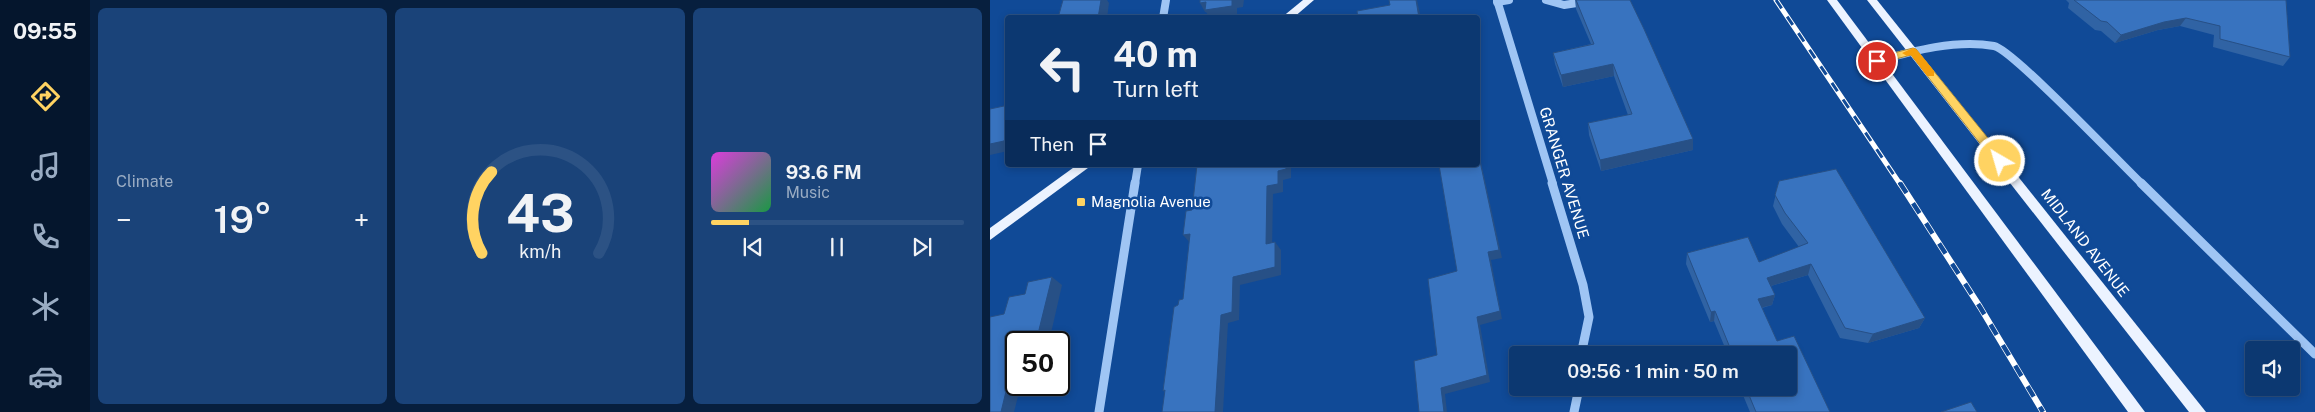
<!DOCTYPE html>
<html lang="en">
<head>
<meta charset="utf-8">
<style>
	body { margin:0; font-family:"Public Sans",sans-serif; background:#1a4379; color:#f1f3f6; height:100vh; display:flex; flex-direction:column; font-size:19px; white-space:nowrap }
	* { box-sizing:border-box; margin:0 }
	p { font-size:16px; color:#9aacc3 }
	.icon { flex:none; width:28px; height:28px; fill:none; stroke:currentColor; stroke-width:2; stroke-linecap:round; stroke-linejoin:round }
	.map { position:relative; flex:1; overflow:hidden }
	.panel { display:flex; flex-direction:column; gap:8px; padding:8px; background:#071f3e; width:900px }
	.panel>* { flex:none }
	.guide { position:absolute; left:15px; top:15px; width:475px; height:152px; border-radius:5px; box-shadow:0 2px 8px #0003,0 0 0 1px #2c5284; background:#0c3871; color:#f1f3f6; overflow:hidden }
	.fabs { position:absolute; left:1255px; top:341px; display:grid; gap:10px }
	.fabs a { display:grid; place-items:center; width:55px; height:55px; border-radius:5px; background:#0c3871; box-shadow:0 2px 8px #0003,0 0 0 1px #2c5284; font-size:25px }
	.speed { position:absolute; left:15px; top:331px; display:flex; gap:10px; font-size:25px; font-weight:700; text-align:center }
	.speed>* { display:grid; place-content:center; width:65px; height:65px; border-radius:50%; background:#0c3871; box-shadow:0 2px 8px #0003,0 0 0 1px #2c5284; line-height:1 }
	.speed .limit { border:2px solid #111; border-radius:8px; background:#fff; color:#111 }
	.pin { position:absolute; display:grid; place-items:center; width:42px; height:42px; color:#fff; margin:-21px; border:2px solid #fff; border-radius:50%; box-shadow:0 1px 5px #0007 }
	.me { position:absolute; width:55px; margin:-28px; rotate:322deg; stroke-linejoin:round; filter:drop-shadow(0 0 4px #0008) }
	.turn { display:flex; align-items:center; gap:18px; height:105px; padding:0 25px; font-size:22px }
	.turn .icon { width:65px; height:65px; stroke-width:2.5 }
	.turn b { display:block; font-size:35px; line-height:42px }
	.then { display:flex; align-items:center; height:48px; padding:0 25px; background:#0003; gap:10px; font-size:19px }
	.big { font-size:38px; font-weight:600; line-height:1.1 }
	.panel .tile { flex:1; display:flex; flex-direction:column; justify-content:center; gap:8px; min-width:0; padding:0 18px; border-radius:8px; background:#1a4379 }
	.panel .dial { align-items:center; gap:0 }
	.dial svg { height:130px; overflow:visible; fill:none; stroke:#2c5284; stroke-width:7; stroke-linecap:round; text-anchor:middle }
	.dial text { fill:#f1f3f6; stroke:none }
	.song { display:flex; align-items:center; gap:15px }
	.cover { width:60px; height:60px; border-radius:8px; background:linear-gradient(135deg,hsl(300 70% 55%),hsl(140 70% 35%)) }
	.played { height:5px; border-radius:2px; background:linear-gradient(90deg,#ffd362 15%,#2c5284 15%) }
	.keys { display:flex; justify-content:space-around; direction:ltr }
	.heat { display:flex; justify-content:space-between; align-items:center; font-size:28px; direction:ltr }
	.panel .tiles { flex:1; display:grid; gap:8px; grid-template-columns:repeat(3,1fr) }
	.trip { position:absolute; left:519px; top:346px; width:288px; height:50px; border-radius:5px; background:#0c3871; box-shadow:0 2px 8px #0003,0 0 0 1px #2c5284; font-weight:600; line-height:50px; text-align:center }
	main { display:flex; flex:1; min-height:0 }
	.menu { display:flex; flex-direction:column; width:90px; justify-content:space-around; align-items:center; background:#05162d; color:#9aacc3 }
	.menu .icon { width:35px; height:35px }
	.menu .current { color:#ffd362 }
	.menu b { font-size:22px; color:#f1f3f6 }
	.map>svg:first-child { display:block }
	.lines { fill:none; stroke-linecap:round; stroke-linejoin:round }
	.minor-far1 { stroke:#9fc5f4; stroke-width:8 }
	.minor { stroke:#9fc5f4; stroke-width:9 }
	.major { fill:#ecf3ff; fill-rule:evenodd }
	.rail-far1-casing { stroke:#fff; stroke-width:5 }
	.rail-casing { stroke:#fff; stroke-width:6 }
	.rail-far1 { stroke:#104a97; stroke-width:3; stroke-dasharray:10; stroke-linecap:butt }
	.rail { stroke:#104a97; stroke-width:4.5; stroke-dasharray:12; stroke-linecap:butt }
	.wall { fill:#3063a4 }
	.shaded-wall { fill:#275086 }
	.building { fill:#3873bf; stroke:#275086 }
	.route { fill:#ffd362; stroke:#a68940 }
	.slow { fill:#f59e0b }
	.poi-dot { fill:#ffd362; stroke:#104a97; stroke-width:2 }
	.labels { text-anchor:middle; stroke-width:5; stroke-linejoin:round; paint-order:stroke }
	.street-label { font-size:15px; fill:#fff; stroke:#104a97 }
	.poi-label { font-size:15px; fill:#fff; stroke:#104a97; text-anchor:start }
</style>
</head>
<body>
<main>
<nav class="menu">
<b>09:55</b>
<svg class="icon current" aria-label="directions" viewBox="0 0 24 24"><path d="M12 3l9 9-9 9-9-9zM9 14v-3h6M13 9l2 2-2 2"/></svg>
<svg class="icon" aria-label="music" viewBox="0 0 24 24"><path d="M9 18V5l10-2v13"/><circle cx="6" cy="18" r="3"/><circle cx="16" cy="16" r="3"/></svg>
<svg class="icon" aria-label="phone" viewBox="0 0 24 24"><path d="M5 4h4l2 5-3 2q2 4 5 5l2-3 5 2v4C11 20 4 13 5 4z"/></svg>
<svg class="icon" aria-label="climate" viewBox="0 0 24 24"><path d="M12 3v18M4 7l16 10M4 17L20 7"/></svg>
<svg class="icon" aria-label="car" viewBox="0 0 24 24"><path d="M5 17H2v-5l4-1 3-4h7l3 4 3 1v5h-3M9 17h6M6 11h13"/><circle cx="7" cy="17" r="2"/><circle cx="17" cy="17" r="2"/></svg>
</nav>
<section class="panel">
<div class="tiles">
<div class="tile"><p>Climate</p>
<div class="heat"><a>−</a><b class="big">19°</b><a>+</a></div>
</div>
<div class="tile dial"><svg viewBox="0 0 100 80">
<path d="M14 69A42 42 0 1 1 86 69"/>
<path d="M14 69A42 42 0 0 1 20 19" stroke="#ffd362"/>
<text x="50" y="56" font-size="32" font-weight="700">43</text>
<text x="50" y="72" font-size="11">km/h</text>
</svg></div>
<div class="tile">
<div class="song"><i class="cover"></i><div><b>93.6 FM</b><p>Music</p></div></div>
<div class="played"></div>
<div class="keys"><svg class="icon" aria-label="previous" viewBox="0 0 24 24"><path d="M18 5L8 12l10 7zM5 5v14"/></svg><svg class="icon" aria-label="pause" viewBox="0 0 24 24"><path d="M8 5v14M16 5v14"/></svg><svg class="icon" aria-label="next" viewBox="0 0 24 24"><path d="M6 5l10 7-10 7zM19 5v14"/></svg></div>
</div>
</div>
</section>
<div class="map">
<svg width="1325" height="412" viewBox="0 0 1325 412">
	<rect width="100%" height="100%" fill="#104a97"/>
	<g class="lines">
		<g class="minor-far1">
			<polyline points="507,0 563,184"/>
			<polyline points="556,0 574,5 606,0"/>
			<polyline points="507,2 519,0"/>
			<polyline points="173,18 176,0"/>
			<path d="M887 61C923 51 966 39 1004 46 1022 49 1131 164 1152 184"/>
			<polyline points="145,184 148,165"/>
		</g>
		<g class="minor">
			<polyline points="562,183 593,285 599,317 591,355"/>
			<polyline points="1151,183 1325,354"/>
			<polyline points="109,412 145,183"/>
			<polyline points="584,412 589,388"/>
		</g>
		<g class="major">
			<polygon points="313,0 324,0 303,18 291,18"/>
			<polygon points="837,0 847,0 1155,412 1138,412"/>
			<polygon points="877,0 887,0 1216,412 1199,412"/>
			<polygon points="87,165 102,165 0,240 0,228"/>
		</g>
		<defs>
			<polyline id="rail-far1" points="786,0 910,184"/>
			<polyline id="rail" points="910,183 990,307 1053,412"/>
		</defs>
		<use href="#rail-far1" class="rail-far1-casing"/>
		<use href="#rail" class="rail-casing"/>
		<use href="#rail-far1" class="rail-far1"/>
		<use href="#rail" class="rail"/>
	</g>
	<g class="wall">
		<polygon points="585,0 640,0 703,150 611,171 599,135 598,123 638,115 624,76 573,87 565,64 563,53 601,44 586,9"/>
		<polygon points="1076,0 1296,0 1300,57 1293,66 1223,47 1224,35 1190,26 1168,30 1125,43 1111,31 1105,30 1078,8 1079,3"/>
		<polygon points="846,169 935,318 929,328 878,343 850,338 818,275 781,286 785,295 782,305 772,308 787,341 804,336 840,412 760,412 750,388 798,388 798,355 738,355 724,321 720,322 696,264 697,253 758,237 769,262 809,247 792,224 783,206 789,181"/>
	</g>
	<g class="shaded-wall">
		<polygon points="111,0 117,0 119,3 117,18 108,18"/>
		<polygon points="242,0 254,0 253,7 247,8 247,15 231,18 220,18 216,12 215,12 210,3"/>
		<polygon points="426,0 427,0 431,18 429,18"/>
		<polygon points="1196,18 1190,26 1168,30 1125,43 1131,35 1174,22"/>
		<polygon points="623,64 624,76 573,87 571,75"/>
		<polygon points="18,132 18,151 0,155 0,144"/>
		<polygon points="703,139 703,150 611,171 610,160"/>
		<polygon points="488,149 512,258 501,260 512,319 490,325 500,382 455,394 457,412 454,412 451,388 487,317 498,252"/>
		<polygon points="296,165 301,165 301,178 293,180 293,192 283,194 282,252 276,244 277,186 288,171"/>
		<polygon points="200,234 201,244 193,235"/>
		<polygon points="285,242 291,250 291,275 250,285 249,320 238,323 233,412 225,412 231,315 243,277"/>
		<polygon points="821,264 818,275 774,288 777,278"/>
		<polygon points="62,277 72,285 59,342 46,342"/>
		<polygon points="785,295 782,305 766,309 768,299"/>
		<polygon points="725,311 724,321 720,322 721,312"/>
		<polygon points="935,318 929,328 878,343 883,334"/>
		<polygon points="25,354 26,354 26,385 31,385 24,412 11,412"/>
	</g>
	<g class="building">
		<polygon points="73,0 111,0 108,18 68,18"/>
		<polygon points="210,0 242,0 242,6 215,10 216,2 210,3"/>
		<polygon points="399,0 426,0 429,18 368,18 367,11 400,5"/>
		<polygon points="586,0 640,0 654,29 703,139 610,160 598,123 642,114 623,64 571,75 563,53 604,44"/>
		<polygon points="1084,0 1296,0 1300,57 1230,39 1230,26 1196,18 1174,22 1131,35 1117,22 1111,21"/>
		<polygon points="18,99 18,132 14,141 0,144 0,109 14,106"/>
		<polygon points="488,152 509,250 498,252 510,311 487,317 497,375 451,388 454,412 429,412 424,361 447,355 438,279 467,271 449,165 488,165"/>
		<polygon points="207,165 296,165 296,169 288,171 288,184 277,186 276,244 285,242 285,267 243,277 242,312 231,315 225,412 172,412 175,390 173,391 184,307 188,305 189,300 193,299 200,234 193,235 196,211 202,210"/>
		<polygon points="846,169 935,318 883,334 855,328 821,264 777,278 785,295 768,299 787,341 804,336 840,412 766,412 756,388 798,388 798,355 743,355 725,311 721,312 697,253 758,237 769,262 818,243 795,213 785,195 789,181"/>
		<polygon points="62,277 46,342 26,342 26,354 25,354 11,412 0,412 0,317 14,314 19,297 35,294 38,282"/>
		<polygon points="981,402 987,412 951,412"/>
	</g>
	<polygon class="route" points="923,48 926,49 1014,158 1014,164 1006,164 921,55 887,64 882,61 884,58"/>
	<polygon class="slow" points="923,48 926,49 944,71 944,76 937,76 921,55 917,56 912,53"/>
	<rect class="poi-dot" x="86" y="197" width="10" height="10" rx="2.5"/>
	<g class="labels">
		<g class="street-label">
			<text transform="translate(574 173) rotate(73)" y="5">GRANGER AVENUE</text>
			<text transform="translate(1095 243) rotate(52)" y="5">MIDLAND AVENUE</text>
		</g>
		<g class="poi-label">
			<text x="101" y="207">Magnolia Avenue</text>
		</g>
	</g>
</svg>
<div class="fabs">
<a><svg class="icon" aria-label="sound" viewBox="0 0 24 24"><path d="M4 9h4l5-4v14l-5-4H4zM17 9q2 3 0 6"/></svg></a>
</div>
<div class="speed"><div class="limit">50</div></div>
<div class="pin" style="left:887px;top:61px;background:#d93025"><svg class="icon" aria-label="arrive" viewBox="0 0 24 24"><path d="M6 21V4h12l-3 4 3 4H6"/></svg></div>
<svg class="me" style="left:1010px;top:161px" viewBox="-20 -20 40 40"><circle r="17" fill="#ffd362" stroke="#fff" stroke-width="3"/><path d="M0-11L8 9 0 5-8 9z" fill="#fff"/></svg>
<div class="trip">09:56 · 1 min · 50 m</div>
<div class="guide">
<div class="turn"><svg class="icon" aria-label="left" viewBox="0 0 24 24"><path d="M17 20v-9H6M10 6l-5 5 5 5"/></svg><div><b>40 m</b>Turn left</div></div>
<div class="then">Then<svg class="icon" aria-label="arrive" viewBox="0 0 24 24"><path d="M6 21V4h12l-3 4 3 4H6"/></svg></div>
</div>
</div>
</main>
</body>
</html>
